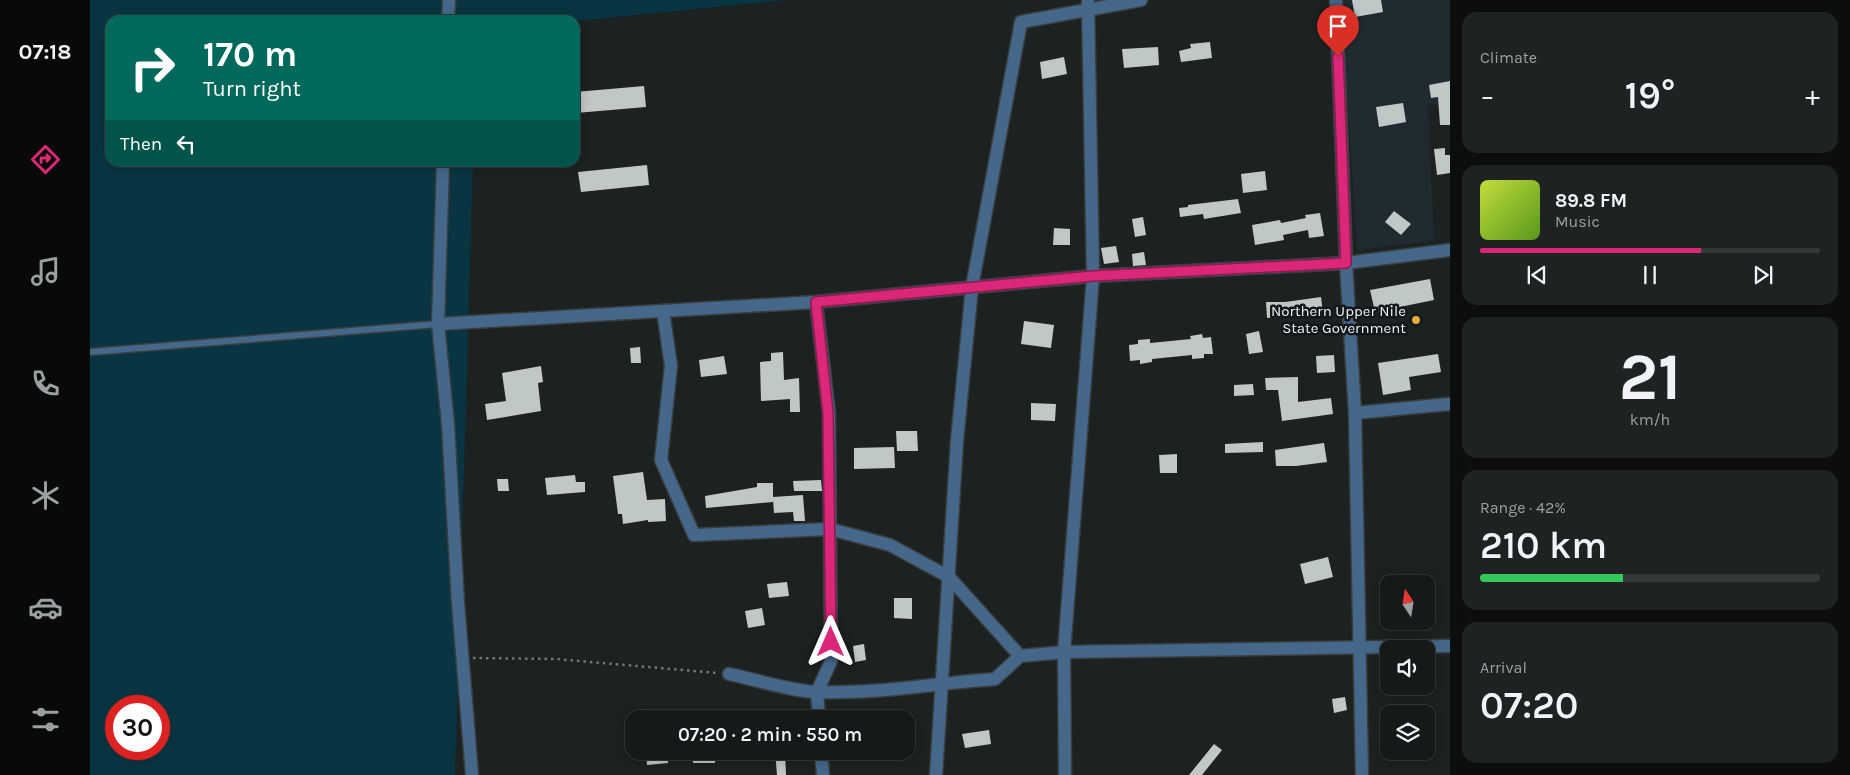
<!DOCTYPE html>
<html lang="en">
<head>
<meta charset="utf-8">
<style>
	body { margin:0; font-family:Karla,sans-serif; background:#1e2223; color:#f1f3f6; height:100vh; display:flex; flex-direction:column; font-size:19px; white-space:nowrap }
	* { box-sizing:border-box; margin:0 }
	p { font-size:16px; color:#9da0a2 }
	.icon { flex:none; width:28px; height:28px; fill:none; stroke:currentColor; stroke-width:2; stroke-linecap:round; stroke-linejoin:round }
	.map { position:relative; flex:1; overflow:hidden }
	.panel { display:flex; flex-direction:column; gap:12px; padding:12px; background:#0c0e0e; width:400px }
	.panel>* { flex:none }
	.top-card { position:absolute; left:15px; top:15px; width:475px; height:152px; border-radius:15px; box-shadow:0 2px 12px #0003,0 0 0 1px #343839; background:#00695c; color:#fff; overflow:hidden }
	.needle { width:32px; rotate:348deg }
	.fabs { position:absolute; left:1290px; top:575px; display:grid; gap:10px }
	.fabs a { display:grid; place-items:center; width:55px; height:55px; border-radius:10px; background:#15191a; box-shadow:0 2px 12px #0003,0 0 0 1px #343839; font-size:25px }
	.speed { position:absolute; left:15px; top:695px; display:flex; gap:10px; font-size:25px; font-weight:700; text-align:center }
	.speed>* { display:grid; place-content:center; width:65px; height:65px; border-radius:50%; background:#15191a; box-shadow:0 2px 12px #0003,0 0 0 1px #343839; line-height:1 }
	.speed .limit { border:8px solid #d22; background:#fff; color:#111 }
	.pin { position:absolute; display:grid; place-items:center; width:42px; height:42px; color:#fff; margin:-51px -21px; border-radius:50% 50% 50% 0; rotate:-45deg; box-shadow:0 0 5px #0007 }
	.pin .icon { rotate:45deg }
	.me { position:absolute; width:55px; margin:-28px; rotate:0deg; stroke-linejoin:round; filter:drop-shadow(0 0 4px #0008) }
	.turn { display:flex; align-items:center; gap:18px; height:105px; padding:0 15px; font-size:22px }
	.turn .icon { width:65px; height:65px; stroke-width:2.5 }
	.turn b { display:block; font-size:35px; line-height:42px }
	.then { display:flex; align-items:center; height:48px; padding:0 15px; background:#0003; gap:10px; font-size:19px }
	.big { font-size:38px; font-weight:600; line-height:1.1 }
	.panel .card { flex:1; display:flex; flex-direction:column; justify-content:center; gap:8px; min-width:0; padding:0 18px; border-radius:15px; background:#1e2223 }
	.panel .dial { align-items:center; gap:0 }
	.dial b { font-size:65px; line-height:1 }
	.song { display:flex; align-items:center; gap:15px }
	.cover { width:60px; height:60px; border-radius:8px; background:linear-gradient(135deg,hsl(70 70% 55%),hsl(90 70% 35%)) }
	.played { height:5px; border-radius:2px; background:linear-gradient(90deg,#db2777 65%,#343839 65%) }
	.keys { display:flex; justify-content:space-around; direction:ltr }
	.heat { display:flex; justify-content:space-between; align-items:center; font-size:28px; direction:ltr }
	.charge { height:8px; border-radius:4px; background:linear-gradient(90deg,#34c759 42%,#343839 0) }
	.trip { position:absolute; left:535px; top:710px; width:290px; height:50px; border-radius:15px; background:#15191a; box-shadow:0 2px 12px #0003,0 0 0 1px #343839; font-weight:600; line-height:50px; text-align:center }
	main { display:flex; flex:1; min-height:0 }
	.tabs { display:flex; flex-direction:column; width:90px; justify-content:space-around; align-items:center; background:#080a0a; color:#9da0a2 }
	.tabs .icon { width:35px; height:35px }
	.tabs .current { color:#db2777 }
	.tabs b { font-size:22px; color:#f1f3f6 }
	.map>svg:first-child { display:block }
	.built { fill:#1f2b30 }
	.green { fill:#093542; fill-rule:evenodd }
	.building { fill:#c0c7c7 }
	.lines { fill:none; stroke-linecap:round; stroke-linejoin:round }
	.lane-casing { stroke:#3a3e3f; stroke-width:9 }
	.street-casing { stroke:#3a3e3f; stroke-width:15 }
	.path { stroke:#737778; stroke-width:2.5; stroke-dasharray:2.5 4; stroke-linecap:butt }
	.lane { stroke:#44678a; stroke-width:6 }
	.street { stroke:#44678a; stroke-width:12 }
	.route-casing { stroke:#8e194d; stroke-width:12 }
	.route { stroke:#db2777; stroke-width:9 }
	.poi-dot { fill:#e2ae34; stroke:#131719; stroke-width:2 }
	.labels { text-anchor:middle; stroke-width:5; stroke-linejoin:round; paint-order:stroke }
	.poi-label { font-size:15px; fill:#eff3f4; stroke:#131719; text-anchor:end }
</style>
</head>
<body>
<main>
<nav class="tabs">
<b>07:18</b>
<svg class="icon current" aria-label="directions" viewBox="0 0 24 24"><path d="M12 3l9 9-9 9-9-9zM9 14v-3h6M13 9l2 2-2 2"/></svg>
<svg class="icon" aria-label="music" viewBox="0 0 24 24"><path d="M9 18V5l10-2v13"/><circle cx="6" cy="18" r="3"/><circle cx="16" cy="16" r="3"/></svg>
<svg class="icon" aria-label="phone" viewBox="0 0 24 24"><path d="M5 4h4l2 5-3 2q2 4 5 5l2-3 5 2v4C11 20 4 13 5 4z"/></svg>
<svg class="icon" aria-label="climate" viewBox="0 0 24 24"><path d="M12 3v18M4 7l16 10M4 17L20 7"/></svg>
<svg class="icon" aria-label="car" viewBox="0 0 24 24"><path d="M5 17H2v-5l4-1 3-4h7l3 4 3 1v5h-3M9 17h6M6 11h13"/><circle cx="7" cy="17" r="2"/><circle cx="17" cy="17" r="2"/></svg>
<svg class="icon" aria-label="filters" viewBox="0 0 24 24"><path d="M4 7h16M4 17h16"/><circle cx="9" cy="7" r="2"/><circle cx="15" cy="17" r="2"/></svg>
</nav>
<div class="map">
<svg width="1360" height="775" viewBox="0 0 1360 775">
	<rect width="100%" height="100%" fill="#1c2122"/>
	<polygon class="built" points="1251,0 1360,0 1360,103 1338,105 1344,241 1267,250"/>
	<path class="green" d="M0 0H698L485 21 20 20V162L383 163 365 775H0ZM26 706H69V749H26Z"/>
	<g class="building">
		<polygon points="1262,0 1291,0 1293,12 1265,17"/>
		<polygon points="1120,42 1122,58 1091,62 1089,51 1101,48 1100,44"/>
		<polygon points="1068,47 1069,65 1034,68 1032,49"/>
		<polygon points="974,57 977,74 952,79 950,62"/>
		<polygon points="1360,81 1360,125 1350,125 1348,97 1341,98 1339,85"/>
		<polygon points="554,86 556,107 486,113 485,92"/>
		<polygon points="1313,103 1316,122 1289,127 1286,107"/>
		<polygon points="1355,148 1355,155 1360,155 1360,173 1347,175 1344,149"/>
		<polygon points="557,165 559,185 491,192 488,172"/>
		<polygon points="1175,171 1177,190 1153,193 1151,174"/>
		<polygon points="1148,199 1151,213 1114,219 1113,214 1090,217 1089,208 1098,207 1098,205"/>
		<polygon points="1304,211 1321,224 1311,235 1295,222"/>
		<polygon points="1230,213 1234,236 1219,238 1218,230 1193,235 1194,240 1165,245 1162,225 1190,220 1191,223 1216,218 1215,215"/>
		<polygon points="1053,217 1056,235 1045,237 1042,219"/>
		<polygon points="964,228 980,229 980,245 963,245"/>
		<polygon points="1026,246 1029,262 1014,264 1011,248"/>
		<polygon points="1054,252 1056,265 1043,266 1042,254"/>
		<polygon points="1340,279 1344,300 1285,312 1280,290"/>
		<polygon points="1231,297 1233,313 1177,318 1176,302 1195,302"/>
		<polygon points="934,321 964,325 961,348 931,344"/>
		<polygon points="1169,331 1173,352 1159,354 1156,334"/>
		<polygon points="1112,334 1113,338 1121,337 1123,354 1114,354 1114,358 1102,359 1102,355 1062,359 1062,362 1050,364 1050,360 1040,361 1039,345 1048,344 1048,340 1060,339 1060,343 1101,339 1100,336"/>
		<polygon points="550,347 551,363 541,363 540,348"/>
		<polygon points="693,352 694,380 709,378 710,412 700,412 700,399 671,401 670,362 681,361 681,353"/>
		<polygon points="1348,354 1351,372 1319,377 1321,390 1293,395 1288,363"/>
		<polygon points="1244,355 1245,372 1227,373 1226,356"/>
		<polygon points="634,356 637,374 611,377 609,360"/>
		<polygon points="451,366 453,382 448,383 451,411 397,420 395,404 416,401 412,373"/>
		<polygon points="1208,377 1208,402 1241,398 1243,414 1192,421 1188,390 1176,390 1175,378"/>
		<polygon points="1163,384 1164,395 1144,396 1144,385"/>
		<polygon points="941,403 966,404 965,421 941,420"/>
		<polygon points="806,431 827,431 828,451 807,451"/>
		<polygon points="1173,442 1173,452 1135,453 1135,444"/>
		<polygon points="1234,443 1237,462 1206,466 1186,466 1185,450"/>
		<polygon points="804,447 805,468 764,469 764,448"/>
		<polygon points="1087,454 1087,473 1070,473 1069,455"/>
		<polygon points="553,472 557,500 575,499 576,521 558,522 558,520 533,524 532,514 528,514 523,476"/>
		<polygon points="485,475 486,482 495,482 495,492 457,495 455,478"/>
		<polygon points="407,479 418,479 419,491 408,491"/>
		<polygon points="731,480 732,491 704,491 703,481"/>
		<polygon points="667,483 683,483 683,497 713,495 715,521 704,521 703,512 684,513 683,499 683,502 616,508 615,496 667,487"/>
		<polygon points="1238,557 1243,577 1215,584 1210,564"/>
		<polygon points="697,582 699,596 679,598 677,584"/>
		<polygon points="804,598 822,598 822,619 804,618"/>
		<polygon points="672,608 675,625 658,628 655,611"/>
		<polygon points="774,644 776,660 765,662 763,646"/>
		<polygon points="1255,697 1257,710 1244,713 1242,699"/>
		<polygon points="899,730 901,744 875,748 872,734"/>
		<polygon points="1124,744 1132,750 1112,775 1099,775"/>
		<polygon points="556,751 577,751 578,763 557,765"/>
		<rect x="603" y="751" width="22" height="12"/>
		<polygon points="685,751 695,751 696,775 687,775"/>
	</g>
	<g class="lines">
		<defs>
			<polyline id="lane" points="0,352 348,324"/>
			<g id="street">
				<polyline points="1246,0 1256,263 1360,250"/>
				<polyline points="358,20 359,0"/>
				<polyline points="353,162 348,324 358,424 368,603 382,775"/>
				<polyline points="726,302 739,413 741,661 727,692 729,719"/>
				<polyline points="573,311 581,366 571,460 604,535 740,529 800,545 859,577 930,656 974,652 1360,646"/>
				<polyline points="348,324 726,302 1003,276 1256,263 1265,413 1360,404"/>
				<polyline points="1265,413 1272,775"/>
				<path d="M639 674C664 679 704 692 729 692 788 694 846 683 905 679L930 656"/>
				<polyline points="731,751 733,775"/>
				<polyline points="846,775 867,441 882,287 931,22 1051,0"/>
				<polyline points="975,775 974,652 1003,276 998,2"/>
			</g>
		</defs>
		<use href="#lane" class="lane-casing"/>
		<use href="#street" class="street-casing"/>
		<polyline class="path" points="383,658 466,659 627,673"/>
		<use href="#lane" class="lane"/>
		<use href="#street" class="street"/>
	</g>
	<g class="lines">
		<defs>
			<polyline id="route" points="741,642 738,413 726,302 1003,276 1256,263 1248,56"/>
		</defs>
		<use href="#route" class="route-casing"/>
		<use href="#route" class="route"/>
	</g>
	<circle class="poi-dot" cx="1326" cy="320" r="5"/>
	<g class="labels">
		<g class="poi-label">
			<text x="1316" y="316">Northern Upper Nile<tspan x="1316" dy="17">State Government</tspan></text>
		</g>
	</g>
</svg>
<div class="fabs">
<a><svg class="needle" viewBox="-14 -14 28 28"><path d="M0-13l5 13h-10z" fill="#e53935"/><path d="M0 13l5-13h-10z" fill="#9da0a2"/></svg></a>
<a><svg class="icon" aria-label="sound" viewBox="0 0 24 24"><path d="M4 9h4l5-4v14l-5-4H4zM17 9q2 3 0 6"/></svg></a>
<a><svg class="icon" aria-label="layers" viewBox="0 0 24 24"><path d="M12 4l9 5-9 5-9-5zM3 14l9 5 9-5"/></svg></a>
</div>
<div class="speed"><div class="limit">30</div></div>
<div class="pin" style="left:1248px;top:56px;background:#d93025"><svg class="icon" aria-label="arrive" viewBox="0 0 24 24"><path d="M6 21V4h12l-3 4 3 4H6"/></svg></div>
<svg class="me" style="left:741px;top:642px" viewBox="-20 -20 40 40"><path d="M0-17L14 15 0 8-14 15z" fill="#db2777" stroke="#fff" stroke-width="4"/></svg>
<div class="trip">07:20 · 2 min · 550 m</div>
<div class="top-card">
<div class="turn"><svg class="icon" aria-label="right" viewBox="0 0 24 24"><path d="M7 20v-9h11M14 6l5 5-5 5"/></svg><div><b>170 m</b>Turn right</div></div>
<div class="then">Then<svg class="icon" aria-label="left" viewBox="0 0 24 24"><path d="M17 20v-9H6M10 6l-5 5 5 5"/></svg></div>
</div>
</div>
<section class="panel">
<div class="card"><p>Climate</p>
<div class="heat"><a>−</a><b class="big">19°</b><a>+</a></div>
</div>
<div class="card">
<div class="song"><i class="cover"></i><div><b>89.8 FM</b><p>Music</p></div></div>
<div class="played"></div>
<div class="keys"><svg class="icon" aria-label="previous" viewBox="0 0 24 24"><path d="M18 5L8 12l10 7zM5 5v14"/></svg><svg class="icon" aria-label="pause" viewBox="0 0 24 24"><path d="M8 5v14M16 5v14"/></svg><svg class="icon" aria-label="next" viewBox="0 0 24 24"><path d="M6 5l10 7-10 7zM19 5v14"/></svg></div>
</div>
<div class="card dial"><b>21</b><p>km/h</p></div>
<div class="card"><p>Range · 42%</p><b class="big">210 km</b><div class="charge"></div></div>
<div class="card"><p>Arrival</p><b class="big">07:20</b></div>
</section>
</main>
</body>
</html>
